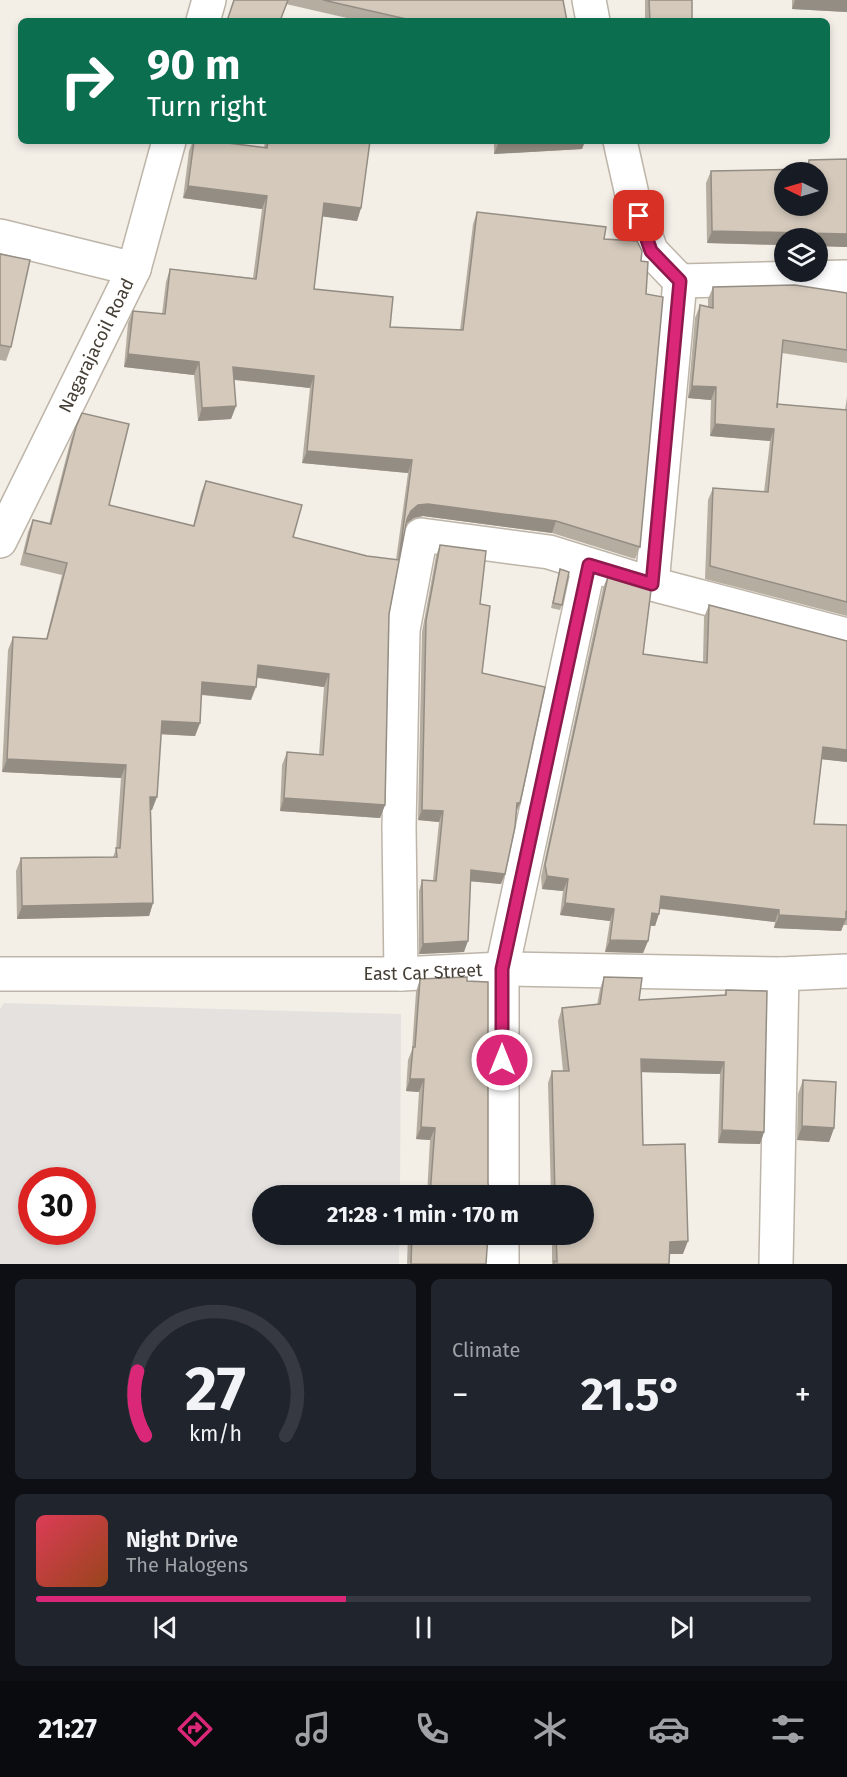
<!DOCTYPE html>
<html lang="en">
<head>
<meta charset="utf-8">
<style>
	body { margin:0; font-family:"Fira Sans",sans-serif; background:#20242c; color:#f1f3f6; height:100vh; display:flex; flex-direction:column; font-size:22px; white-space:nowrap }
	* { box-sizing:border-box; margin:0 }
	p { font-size:20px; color:#9ea1a6 }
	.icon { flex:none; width:33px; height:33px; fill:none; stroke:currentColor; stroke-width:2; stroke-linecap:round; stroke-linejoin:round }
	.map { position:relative; height:1264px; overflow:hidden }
	.drawer { display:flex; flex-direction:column; gap:15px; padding:15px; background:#0d0f14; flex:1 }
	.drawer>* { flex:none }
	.banner { position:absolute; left:18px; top:18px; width:812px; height:126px; border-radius:9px; box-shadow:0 3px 9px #0003; background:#0b6e4f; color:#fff; overflow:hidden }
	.needle { width:39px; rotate:275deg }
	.tools { position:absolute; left:774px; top:162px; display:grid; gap:12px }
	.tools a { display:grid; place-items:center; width:54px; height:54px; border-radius:50%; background:#171b24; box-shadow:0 3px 9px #0003; font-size:30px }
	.speed { position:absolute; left:18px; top:1167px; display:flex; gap:12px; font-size:30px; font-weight:700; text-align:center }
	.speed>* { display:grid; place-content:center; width:78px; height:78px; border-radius:50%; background:#171b24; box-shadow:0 3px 9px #0003; line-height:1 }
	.speed .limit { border:9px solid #d22; background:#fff; color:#111 }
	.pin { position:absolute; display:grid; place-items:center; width:51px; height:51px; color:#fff; margin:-26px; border-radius:12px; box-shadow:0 3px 9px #0006 }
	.me { position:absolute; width:66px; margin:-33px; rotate:0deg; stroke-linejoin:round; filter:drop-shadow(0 0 4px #0008) }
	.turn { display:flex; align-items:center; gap:21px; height:126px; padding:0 30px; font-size:27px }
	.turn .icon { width:78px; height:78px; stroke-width:2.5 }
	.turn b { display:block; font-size:42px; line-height:51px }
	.big { font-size:45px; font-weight:700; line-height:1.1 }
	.drawer .widget { flex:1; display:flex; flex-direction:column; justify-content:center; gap:9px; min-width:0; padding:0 21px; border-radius:9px; background:#20242c }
	.drawer .dial { align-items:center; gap:0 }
	.dial svg { height:156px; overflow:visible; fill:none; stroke:#363941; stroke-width:7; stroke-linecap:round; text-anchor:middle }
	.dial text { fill:#f1f3f6; stroke:none }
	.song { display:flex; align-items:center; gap:18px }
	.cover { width:72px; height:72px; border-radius:9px; background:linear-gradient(135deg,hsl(350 70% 55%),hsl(20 70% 35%)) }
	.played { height:6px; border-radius:3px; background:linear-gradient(90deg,#db2777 40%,#363941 40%) }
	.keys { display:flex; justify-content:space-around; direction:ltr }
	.heat { display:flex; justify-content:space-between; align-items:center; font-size:33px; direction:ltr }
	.drawer .tiles { flex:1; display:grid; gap:15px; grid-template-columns:1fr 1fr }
	.widget:last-child { grid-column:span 2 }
	.trip { position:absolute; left:252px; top:1185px; width:342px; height:60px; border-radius:30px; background:#171b24; box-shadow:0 3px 9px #0003; font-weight:700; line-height:60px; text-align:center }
	.tabs { display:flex; height:96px; justify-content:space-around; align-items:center; background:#090b0e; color:#9ea1a6 }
	.tabs .icon { width:42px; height:42px }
	.tabs .current { color:#db2777 }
	.tabs b { font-size:27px; color:#f1f3f6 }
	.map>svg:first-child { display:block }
	.parking { fill:#e4e1de; fill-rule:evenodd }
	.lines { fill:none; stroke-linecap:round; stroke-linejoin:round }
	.minor-casing { stroke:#beb5a9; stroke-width:36 }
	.minor { stroke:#fff; stroke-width:33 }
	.wall { fill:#b6ada1 }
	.shaded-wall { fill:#948d83 }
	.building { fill:#d4c9bb; stroke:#948d83; stroke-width:1.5; fill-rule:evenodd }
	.route-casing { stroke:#8e194d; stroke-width:15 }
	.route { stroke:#db2777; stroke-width:10 }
	.labels { text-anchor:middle; stroke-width:4.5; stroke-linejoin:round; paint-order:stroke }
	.street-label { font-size:18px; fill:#453e35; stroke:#fff }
</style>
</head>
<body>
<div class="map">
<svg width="847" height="1264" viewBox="0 0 847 1264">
	<rect width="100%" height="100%" fill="#f3eee6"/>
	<path class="parking" d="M4 1003 401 1014 400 1195 262 1196V1234L399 1235V1264H0V1009ZM32 1180H82V1232H32Z"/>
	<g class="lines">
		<defs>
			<g id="minor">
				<polyline points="589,0 593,21"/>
				<polyline points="203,21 209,0"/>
				<polyline points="620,141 633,199 651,251 680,281 847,277"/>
				<polyline points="0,236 134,269"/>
				<path id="s1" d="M0 541 134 269 169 141"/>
				<polyline points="652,584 847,635"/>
				<path id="s2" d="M0 974H401L502 969 782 974 847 971"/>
				<polyline points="401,974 399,827 403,630 421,535 549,552 652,584 680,281"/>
				<polyline points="502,1196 502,969 589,565"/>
				<polyline points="502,1234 502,1264"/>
				<polyline points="776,1264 782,974"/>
			</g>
		</defs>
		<use href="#minor" class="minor-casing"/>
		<use href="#minor" class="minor"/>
	</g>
	<g class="wall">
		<polygon points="234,0 563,0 567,21 360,21 286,4"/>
		<rect x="645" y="0" width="47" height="21"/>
		<polygon points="792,0 847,0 847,12 792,9"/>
		<polygon points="193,141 212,141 264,148 265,141 370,141 361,208 357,221 322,216 314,289 390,327 460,330 473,224 477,212 604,239 641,261 646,294 640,547 635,559 552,533 423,516 414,518 406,523 389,614 385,805 380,818 280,811 282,765 287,752 319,755 324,687 257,678 251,700 201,695 200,723 195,736 161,734 152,810 151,809 153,903 149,916 17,919 16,871 21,858 113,857 116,849 121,778 2,772 8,650 13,637 46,639 62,575 20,565 28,532 33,520 49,524 71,439 76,427 109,505 193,526 201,493 206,481 293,537 367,556 396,560 408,473 302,463 310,388 234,380 236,406 231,419 198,421 194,375 124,367 128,323 133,311 162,314 166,282 170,269 253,278 262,209 183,198 189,151"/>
		<polygon points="494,141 585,141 582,149 494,154"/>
		<polygon points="847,159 847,247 707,243 706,183 711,171 805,169 809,160"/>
		<polygon points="0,254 11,347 6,361 0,360"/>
		<polygon points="713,287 847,293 847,363 782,353 777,404 845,410 847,397 847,616 705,579 708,500 713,488 764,492 770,441 710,436 711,400 688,398 695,318 700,305 708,307 708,299"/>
		<polygon points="440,545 480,604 482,673 516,813 501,884 470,881 464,952 419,954 419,891 422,880 433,880 439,822 418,820 422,632 436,556"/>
		<polygon points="560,569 562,605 560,610 551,608"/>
		<polygon points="608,576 643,654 703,662 704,617 709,605 847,641 847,762 822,759 814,824 847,825 847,925 843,925 841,931 774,928 775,922 660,909 655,926 650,926 648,941 643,953 605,952 610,921 560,915 563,891 542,889 541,877 603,588"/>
		<polygon points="604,977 639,1000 724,995 726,990 764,1132 760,1144 718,1143 720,1074 641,1072 643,1145 683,1254 669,1254 669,1264 552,1264 552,1234 584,1234 584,1196 551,1196 548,1083 552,1071 563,1071 558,1021 562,1008 597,1005 600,989"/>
		<polygon points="420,979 467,981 488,1183 490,1196 412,1196 413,1194 427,1195 430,1140 416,1139 419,1092 406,1091 408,1060 412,1050 416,992"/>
		<polygon points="803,1080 834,1128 829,1142 797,1140 798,1094"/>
		<polygon points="408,1234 488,1234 486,1264 407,1264"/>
	</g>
	<g class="shaded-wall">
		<polygon points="795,0 847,0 847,12 792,9"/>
		<polygon points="522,141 585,141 582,149 494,154 499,142"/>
		<polygon points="188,186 267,196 262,209 183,198"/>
		<polygon points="324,203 361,208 357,221 319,216"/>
		<polygon points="712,231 847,234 847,247 818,246 818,238 784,238 784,245 707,243"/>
		<polygon points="128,354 199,362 194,375 124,367"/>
		<polygon points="233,367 314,376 310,388 228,379"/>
		<polygon points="692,386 716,387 711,400 688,398"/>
		<polygon points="236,406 231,419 198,421 202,408"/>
		<polygon points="715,424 774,429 770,441 710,436"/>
		<polygon points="307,451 412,460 408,473 302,463"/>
		<polygon points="428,504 556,521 552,533 423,516 414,518 406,524 411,511 418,505"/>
		<polygon points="258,665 329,674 324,687 254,677"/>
		<polygon points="202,682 256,687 251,700 197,694"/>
		<polygon points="162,721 200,723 195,736 157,734"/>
		<polygon points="823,747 847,750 847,762 819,759"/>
		<polygon points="7,759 126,765 121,778 2,772"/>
		<polygon points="150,797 157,797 152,810 146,809"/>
		<polygon points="284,798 385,805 380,818 280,811"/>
		<polygon points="517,803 520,803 516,813 513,814"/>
		<polygon points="422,810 443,811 439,822 418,820"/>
		<polygon points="471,870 505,874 501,884 467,881"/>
		<polygon points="547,876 568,879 563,891 542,889"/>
		<polygon points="661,896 779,910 775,922 657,908"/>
		<polygon points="153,903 149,916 17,919 22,906"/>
		<polygon points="565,903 614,909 610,921 560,915"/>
		<polygon points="652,913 659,914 655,926 647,925"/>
		<polygon points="779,915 846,919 841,931 774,928"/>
		<polygon points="610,940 648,941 643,953 605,952"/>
		<polygon points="468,941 464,952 419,954 423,944"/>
		<polygon points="641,1059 724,1062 720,1074 636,1072"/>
		<polygon points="410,1079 424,1079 419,1092 406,1091"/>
		<polygon points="802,1126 834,1128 829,1142 797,1140"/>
		<polygon points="421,1127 435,1128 430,1140 416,1139"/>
		<polygon points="722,1130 764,1132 760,1144 718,1143"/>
		<polygon points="688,1241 683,1254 665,1254 670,1242"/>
	</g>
	<g class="building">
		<polygon points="234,0 288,0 280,21 227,21"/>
		<polygon points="323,0 563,0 567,21 415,21"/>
		<polygon points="649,0 692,0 692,21 650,21"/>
		<polygon points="194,141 212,141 267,148 268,141 370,141 361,208 324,203 314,289 393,297 390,327 463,330 477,212 606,227 604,239 637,241 642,251 641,261 648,262 646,294 663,297 640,547 556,521 428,504 418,505 411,511 407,519 389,614 385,805 284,798 287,752 323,755 329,674 258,665 256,687 202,682 200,723 162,721 157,797 150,797 153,903 22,906 21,858 117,857 116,848 120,848 126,765 7,759 13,637 47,639 67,563 25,553 33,520 51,524 76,427 82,413 129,424 109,505 194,526 206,481 302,505 293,537 367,556 399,560 412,460 307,451 314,376 233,367 236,406 202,408 199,362 128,354 133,311 165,314 170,269 256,279 267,196 188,186"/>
		<polygon points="499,141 522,141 499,142"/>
		<path d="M847 159V234L712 231 711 171 808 169 809 160ZM784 172H818V206H784Z"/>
		<polygon points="0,254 30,260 11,347 0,345"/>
		<polygon points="795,285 847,293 847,350 783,340 777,408 777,404 847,410 847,602 710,566 713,488 768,492 774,429 715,424 716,387 692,386 700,305 713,308 713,287"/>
		<polygon points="440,545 486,551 480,604 490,606 482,673 545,687 520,803 517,803 515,827 505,874 471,870 468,941 423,944 422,880 436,881 443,811 422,810 426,621"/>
		<polygon points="560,569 569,572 562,605 553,603"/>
		<polygon points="608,576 651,590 643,654 707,663 709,605 847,641 847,750 823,747 814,824 847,825 847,913 846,912 846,919 779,915 779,910 661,896 659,914 652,913 648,941 610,940 614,909 565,903 568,879 547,876 545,865"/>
		<polygon points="467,977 467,981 488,982 488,1183 490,1196 413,1196 413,1194 430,1195 435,1128 421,1127 424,1079 410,1079 413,1047 415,1047 420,979"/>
		<polygon points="604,977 642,978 639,1000 726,995 726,990 767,991 764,1132 722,1130 724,1062 641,1059 643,1145 685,1144 688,1241 670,1242 669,1264 554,1264 554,1261 557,1262 556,1234 584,1234 584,1196 555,1196 552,1071 569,1071 562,1008 600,1004"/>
		<polygon points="803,1080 836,1082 834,1128 802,1126"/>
		<polygon points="412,1234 488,1234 486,1264 411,1264"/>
	</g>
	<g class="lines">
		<defs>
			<polyline id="route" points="502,1060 502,969 589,565 652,584 680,281 651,251 639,216"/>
		</defs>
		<use href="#route" class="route-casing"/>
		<use href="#route" class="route"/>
	</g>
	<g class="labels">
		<g class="street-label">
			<text dy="6" stroke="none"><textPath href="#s1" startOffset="218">Nagarajacoil Road</textPath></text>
			<text dy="6" stroke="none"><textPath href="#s2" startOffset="423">East Car Street</textPath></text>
		</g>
	</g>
</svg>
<div class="tools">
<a><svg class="needle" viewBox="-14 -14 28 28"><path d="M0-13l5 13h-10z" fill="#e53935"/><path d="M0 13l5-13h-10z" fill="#9ea1a6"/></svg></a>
<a><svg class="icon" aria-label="layers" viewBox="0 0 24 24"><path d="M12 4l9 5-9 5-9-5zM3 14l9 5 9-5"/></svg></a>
</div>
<div class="speed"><div class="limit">30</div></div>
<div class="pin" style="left:639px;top:216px;background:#d93025"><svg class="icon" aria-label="arrive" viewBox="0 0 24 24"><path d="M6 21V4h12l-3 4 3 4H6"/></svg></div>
<svg class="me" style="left:502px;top:1060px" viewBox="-20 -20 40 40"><circle r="17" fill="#db2777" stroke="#fff" stroke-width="3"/><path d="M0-11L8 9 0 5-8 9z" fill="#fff"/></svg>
<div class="trip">21:28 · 1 min · 170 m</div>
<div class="banner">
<div class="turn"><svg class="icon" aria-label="right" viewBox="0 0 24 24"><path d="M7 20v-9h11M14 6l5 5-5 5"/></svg><div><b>90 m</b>Turn right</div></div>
</div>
</div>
<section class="drawer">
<div class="tiles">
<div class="widget dial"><svg viewBox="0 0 100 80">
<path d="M14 69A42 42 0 1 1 86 69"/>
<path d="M14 69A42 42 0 0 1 10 36" stroke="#db2777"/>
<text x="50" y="56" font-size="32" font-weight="700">27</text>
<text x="50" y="72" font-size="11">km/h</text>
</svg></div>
<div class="widget"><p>Climate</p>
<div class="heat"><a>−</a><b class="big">21.5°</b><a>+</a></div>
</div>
<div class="widget">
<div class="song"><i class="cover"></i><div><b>Night Drive</b><p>The Halogens</p></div></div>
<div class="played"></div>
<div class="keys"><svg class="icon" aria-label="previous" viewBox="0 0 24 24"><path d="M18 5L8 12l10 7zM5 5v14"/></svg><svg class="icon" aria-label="pause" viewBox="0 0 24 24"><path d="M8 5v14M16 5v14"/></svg><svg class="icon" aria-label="next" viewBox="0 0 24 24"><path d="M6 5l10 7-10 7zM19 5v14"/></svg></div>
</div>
</div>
</section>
<nav class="tabs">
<b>21:27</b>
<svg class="icon current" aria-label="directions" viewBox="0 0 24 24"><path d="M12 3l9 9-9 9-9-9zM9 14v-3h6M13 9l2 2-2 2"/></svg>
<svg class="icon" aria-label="music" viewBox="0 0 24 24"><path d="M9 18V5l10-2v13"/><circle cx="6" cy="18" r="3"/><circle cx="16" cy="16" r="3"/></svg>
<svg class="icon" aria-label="phone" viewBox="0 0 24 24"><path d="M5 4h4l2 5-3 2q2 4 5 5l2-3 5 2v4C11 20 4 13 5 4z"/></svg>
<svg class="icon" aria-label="climate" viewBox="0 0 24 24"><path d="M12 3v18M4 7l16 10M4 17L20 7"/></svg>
<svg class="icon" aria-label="car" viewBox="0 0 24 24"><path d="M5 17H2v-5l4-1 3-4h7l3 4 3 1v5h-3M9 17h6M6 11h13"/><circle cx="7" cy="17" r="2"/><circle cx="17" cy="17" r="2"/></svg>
<svg class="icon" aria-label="filters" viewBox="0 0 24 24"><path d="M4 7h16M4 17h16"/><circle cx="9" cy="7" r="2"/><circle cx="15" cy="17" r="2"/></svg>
</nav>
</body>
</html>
